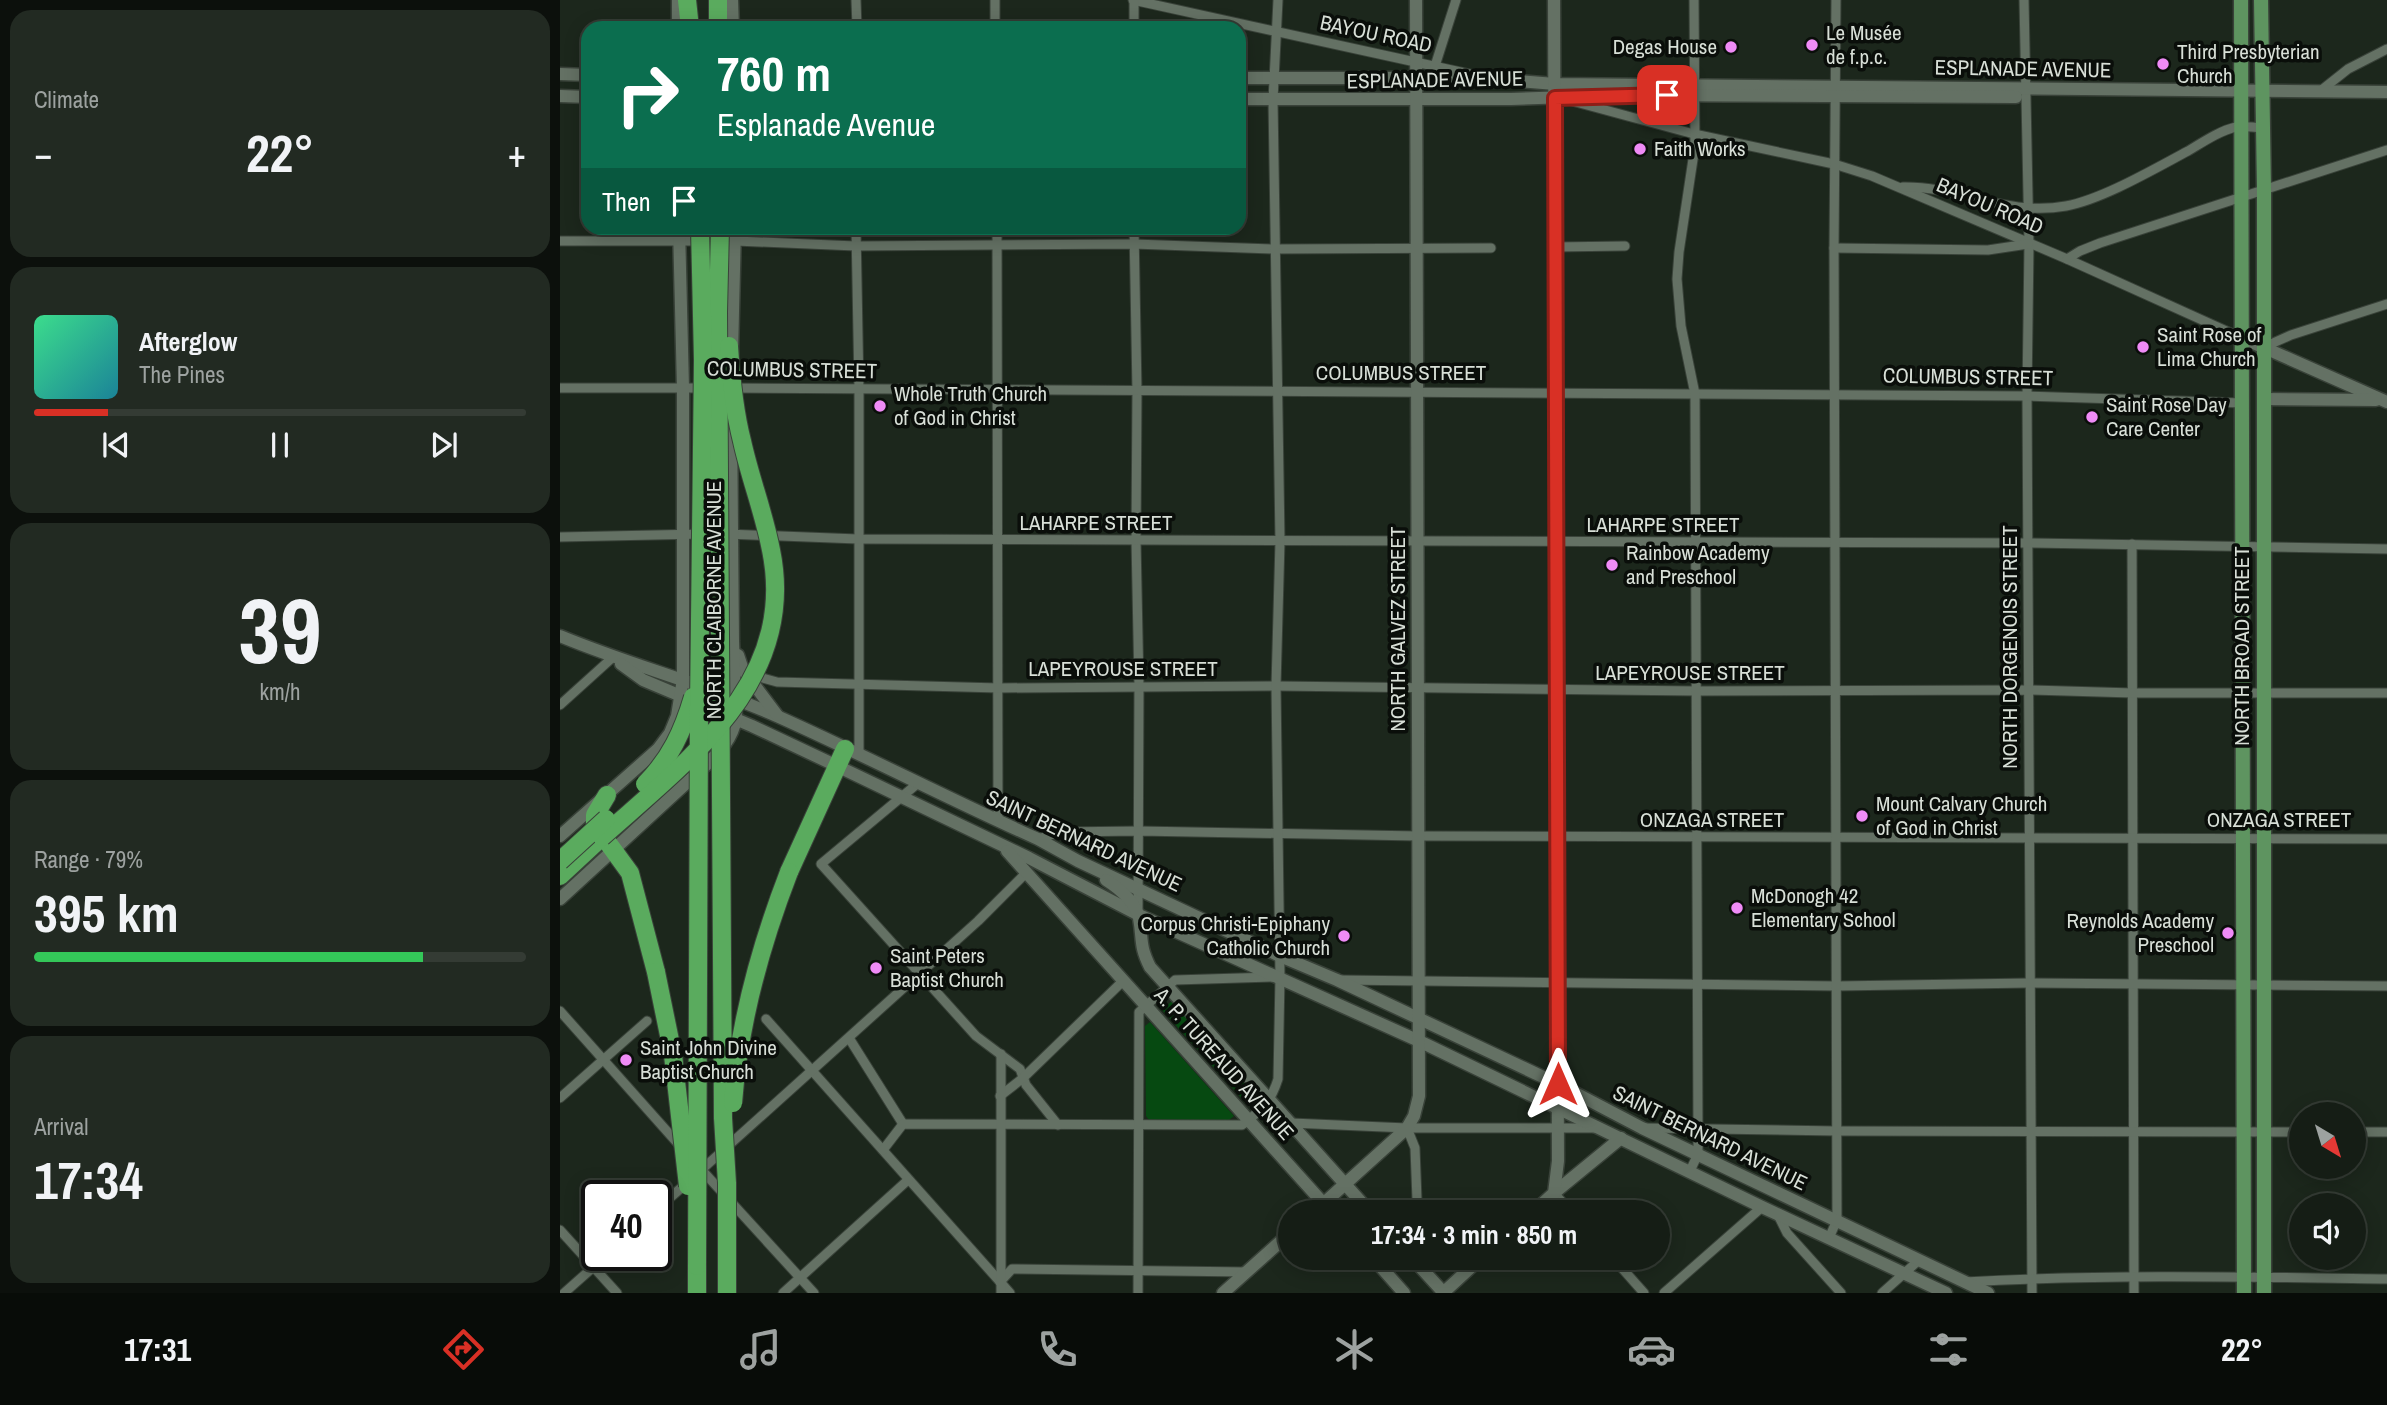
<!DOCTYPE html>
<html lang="en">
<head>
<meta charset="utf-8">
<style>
	body { margin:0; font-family:"Archivo Narrow",sans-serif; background:#222a22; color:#f1f3f6; height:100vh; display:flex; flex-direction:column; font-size:26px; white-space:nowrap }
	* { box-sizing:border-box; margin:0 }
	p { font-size:23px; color:#9da2a0 }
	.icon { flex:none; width:38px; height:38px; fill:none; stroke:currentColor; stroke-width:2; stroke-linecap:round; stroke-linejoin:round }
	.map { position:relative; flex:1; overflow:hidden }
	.sheet { display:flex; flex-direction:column; gap:10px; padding:10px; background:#0c100c; width:560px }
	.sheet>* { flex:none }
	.top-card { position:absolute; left:21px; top:21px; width:665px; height:214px; border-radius:21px; box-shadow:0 4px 18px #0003,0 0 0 2px #343b34; background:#0b6e4f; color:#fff; overflow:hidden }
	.needle { width:46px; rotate:142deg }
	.fabs { position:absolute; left:1729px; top:1102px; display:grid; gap:14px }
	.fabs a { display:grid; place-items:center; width:77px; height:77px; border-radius:50%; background:#151d15; box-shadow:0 4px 18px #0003,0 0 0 2px #343b34; font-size:35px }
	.speed { position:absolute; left:21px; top:1180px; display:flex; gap:14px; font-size:35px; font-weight:700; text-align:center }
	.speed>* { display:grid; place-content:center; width:91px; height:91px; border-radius:50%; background:#151d15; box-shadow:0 4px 18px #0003,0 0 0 2px #343b34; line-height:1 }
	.speed .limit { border:4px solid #111; border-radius:10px; background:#fff; color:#111 }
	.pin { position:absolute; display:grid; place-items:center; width:60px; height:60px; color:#fff; margin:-30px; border-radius:14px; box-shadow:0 4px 10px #0006 }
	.me { position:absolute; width:77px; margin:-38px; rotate:0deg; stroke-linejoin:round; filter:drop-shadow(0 0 5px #0008) }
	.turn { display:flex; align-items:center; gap:24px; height:147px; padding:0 21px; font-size:32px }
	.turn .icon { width:91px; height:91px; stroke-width:2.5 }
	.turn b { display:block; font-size:49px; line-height:60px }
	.then { display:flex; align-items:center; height:66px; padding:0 21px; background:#0003; gap:14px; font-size:26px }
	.big { font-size:52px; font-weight:700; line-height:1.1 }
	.sheet .widget { flex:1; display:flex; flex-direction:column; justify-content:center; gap:10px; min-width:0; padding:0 24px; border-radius:21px; background:#222a22 }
	.sheet .dial { align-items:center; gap:0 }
	.dial b { font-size:91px; line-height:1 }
	.song { display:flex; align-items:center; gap:21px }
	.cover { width:84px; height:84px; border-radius:10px; background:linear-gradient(135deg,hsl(150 70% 55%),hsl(190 70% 35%)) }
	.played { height:7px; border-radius:4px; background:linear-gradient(90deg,#d93025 15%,#343b34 15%) }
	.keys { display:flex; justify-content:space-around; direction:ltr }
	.heat { display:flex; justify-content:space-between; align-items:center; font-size:38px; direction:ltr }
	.charge { height:10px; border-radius:5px; background:linear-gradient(90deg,#34c759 79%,#343b34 0) }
	.trip { position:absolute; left:718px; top:1200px; width:392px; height:70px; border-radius:35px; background:#151d15; box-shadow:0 4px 18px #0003,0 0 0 2px #343b34; font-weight:700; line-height:70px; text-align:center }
	.dock { display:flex; height:112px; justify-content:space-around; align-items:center; background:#080c08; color:#9da2a0 }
	.dock .icon { width:49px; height:49px }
	.dock .active { color:#d93025 }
	.dock b { font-size:32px; color:#f1f3f6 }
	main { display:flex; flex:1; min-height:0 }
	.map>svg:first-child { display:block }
	.green { fill:#064911 }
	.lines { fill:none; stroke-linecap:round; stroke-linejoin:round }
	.street-casing { stroke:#394239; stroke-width:11 }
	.secondary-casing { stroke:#394239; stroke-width:15 }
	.primary-casing { stroke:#394239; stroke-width:17 }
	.highway-casing { stroke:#394239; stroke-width:20 }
	.street { stroke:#647164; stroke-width:9 }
	.secondary { stroke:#647164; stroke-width:12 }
	.primary { stroke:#5e9460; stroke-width:14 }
	.highway { stroke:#5aab5e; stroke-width:18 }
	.highway-bridge-casing { stroke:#394239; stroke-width:20; stroke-linecap:butt }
	.highway-bridge { stroke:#5aab5e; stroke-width:18 }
	.route-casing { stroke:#8d1f18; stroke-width:18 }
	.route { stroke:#d93025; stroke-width:12 }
	.poi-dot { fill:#ef8bf6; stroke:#0a0e0a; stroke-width:2.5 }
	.labels { text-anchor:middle; stroke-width:7; stroke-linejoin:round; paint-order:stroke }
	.poi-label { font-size:21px; fill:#d8dfd7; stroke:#0a0e0a; text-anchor:start }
	.street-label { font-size:21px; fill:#d8dfd7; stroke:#0a0e0a }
</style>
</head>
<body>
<main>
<section class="sheet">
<div class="widget"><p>Climate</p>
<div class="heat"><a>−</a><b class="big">22°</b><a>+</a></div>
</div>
<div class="widget">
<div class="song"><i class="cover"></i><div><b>Afterglow</b><p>The Pines</p></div></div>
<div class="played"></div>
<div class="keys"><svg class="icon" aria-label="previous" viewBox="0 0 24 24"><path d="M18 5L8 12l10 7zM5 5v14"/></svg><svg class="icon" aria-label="pause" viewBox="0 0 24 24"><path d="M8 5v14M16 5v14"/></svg><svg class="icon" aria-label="next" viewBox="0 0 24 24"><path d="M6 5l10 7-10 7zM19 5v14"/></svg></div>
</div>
<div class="widget dial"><b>39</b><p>km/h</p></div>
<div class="widget"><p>Range · 79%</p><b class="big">395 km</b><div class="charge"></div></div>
<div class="widget"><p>Arrival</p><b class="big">17:34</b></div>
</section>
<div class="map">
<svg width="1827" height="1293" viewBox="0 0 1827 1293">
	<rect width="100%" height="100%" fill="#1c271c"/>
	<g class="green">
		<polygon points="613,1000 697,1093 686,1103 602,1010"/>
		<polygon points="590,1022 674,1116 669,1120 589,1120 586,1116 585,1026"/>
	</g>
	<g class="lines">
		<defs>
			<g id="street">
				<polyline points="296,0 297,28"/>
				<polyline points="435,0 435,28"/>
				<polyline points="573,0 910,74"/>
				<polyline points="574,0 574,28"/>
				<polyline points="1464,0 1469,244 1467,396 1472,1293"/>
				<polyline points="875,66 896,0"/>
				<polyline points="1759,92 1788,69 1827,49"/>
				<polyline points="1012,101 1134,134 1274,164 1312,176 1507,259 1682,338"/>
				<path d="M1343 187C1400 186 1446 217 1506 206 1543 199 1594 169 1628 151 1643 142 1659 131 1676 127 1685 126 1694 127 1703 128"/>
				<polyline points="296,228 299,389 299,755"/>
				<polyline points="437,228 438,821"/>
				<polyline points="574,228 577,391 576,540 579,686 578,912"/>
				<polyline points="0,241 176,241 296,246 574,244 714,249 931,248"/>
				<polyline points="995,247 1065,246"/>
				<polyline points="1274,248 1428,250 1468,244"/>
				<polyline points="1507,259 1520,251 1540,243 1827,150"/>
				<polyline points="1704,347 1731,335 1827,304"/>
				<polyline points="0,388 145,388"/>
				<polyline points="170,388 1467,396 1682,403"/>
				<polyline points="166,534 298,539 1467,543 1827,549"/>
				<polyline points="0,537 142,534"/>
				<polyline points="1572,544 1574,1293"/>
				<polyline points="192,675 217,682 439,688 716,686 1136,691 1468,690 1573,693 1827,693"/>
				<polyline points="0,705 52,658"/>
				<polyline points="357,784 261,864 416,1036 460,1069 466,1085 498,1125"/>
				<polyline points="478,839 500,832 579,831 858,836 1827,839"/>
				<polyline points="782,980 1277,986 1469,983 1827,986"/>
				<polyline points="0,1011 121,1147"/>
				<polyline points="206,1019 450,1293"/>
				<polyline points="289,1038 343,1124"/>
				<polyline points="440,1096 463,1078 563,981"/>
				<polyline points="0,1098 87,1021"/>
				<polyline points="731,1123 847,1128 1037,1128"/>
				<polyline points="847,1128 855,1148 857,1200 862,1206"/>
				<polyline points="1085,1128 1276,1131 1741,1132"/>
				<polyline points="1794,1132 1827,1132"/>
				<path d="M323 1150 343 1124 682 1125C702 1109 710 1104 718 1079L720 977 716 686 720 541 713 100 718 0"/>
				<polyline points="140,1168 254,1293"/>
				<polyline points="1130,1171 1138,1154 1138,1130 1135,394 1121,326 1117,279 1119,252 1135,146 1134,0"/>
				<polyline points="139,1172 418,921 467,872"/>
				<polyline points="994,1193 1012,1213"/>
				<polyline points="96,1210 129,1181"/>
				<polyline points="1218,1215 1227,1233 1281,1293"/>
				<polyline points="0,1230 57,1293"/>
				<polyline points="1269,1238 1277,1220 1274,248 1276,0"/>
				<polyline points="1053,1258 1084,1293"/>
				<polyline points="440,1282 452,1269 687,1272"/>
				<path d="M1405 1282C1546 1274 1687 1277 1827 1279"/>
				<polyline points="4,1293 47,1255"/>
				<polyline points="223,1293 348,1180"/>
				<polyline points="441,1293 441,1054"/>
				<polyline points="578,1293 579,1012 615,980 715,977"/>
				<polyline points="1104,1293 1202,1207"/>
				<polyline points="1322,1293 1358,1261"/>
			</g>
			<g id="secondary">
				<polyline points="118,0 118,28"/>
				<polyline points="172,0 173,28"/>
				<polyline points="0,74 28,75"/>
				<polyline points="679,78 921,78 995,84 1827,92"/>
				<polyline points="0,96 28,97"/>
				<polyline points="679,99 951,99 1068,95 1456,97"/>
				<polyline points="1682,338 1827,402"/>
				<polyline points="172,354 175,228"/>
				<polyline points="1704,399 1816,400"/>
				<path d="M0 636C72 666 148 685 219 717 306 756 391 800 478 839L518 861 720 956 777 980 998 1084 1082 1128 1428 1293"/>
				<polyline points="178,655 183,670 217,715"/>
				<polyline points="61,664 83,680 192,726 277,766 469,858 579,915 859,1041 1202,1207 1386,1293"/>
				<polyline points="0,836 98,749 110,733 117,716 123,679 123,388 119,228"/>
				<polyline points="447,851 772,1213"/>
				<path d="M546 880C560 889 575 901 579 918 583 940 579 945 590 967L811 1213"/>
				<path d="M0 899 147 764C161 750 172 739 176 719L173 641 171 418"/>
				<polyline points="994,1193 1061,1138"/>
				<polyline points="753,1213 847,1128 854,1116 859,1096 856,0"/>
				<polyline points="972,1213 994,1193 998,1161 994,0"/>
				<polyline points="813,1258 844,1293"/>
				<polyline points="852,1258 884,1293"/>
				<polyline points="663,1293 730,1233"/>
				<polyline points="883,1293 921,1258"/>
			</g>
			<g id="primary">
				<polyline points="1681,0 1684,1293"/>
				<polyline points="1701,0 1704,190 1704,1293"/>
			</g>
			<g id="highway">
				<polyline points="127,0 130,28"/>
				<polyline points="158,0 158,28"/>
				<polyline points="47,795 35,815 35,825 70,873 96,972"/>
				<polyline points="229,872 285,749"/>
				<polyline points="0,876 42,837"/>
				<polyline points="137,1266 137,1293"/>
			</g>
		</defs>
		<use href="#street" class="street-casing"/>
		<use href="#secondary" class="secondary-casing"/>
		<use href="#primary" class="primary-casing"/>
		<use href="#highway" class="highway-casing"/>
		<use href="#street" class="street"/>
		<use href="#secondary" class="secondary"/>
		<use href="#primary" class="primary"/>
		<use href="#highway" class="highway"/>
		<defs>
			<g id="highway-bridge">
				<polyline points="160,228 158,312 163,1118 167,1183 167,1293"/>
				<path d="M85 784C110 759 123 731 133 697"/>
				<path d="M42 837C128 760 238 681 211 550 204 513 190 478 182 441 174 410 171 378 169 346"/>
				<polyline points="0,861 46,819"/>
				<polyline points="96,972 113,1055 128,1186"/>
				<path d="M173 1103C179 1022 200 947 229 872"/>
				<polyline points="137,1266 139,707 143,360 140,228"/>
			</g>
		</defs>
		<use href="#highway-bridge" class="highway-bridge-casing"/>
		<use href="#highway-bridge" class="highway-bridge"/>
	</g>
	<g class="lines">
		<defs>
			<polyline id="route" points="998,1084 995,98 1107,95"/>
		</defs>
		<use href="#route" class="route-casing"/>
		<use href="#route" class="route"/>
	</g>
	<g class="poi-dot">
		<circle cx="1252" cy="45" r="7"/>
		<circle cx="1171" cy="47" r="7"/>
		<circle cx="1603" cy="64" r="7"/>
		<circle cx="1080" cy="149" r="7"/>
		<circle cx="1583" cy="347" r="7"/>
		<circle cx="320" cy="406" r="7"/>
		<circle cx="1532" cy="417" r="7"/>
		<circle cx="1052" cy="565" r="7"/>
		<circle cx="1302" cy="816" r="7"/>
		<circle cx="1177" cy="908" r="7"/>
		<circle cx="1668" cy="933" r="7"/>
		<circle cx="784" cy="936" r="7"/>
		<circle cx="316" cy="968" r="7"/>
		<circle cx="66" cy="1060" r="7"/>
	</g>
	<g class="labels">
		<g class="poi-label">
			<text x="1266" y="40">Le Musée<tspan x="1266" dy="24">de f.p.c.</tspan></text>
			<text x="1157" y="54" text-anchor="end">Degas House</text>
			<text x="1617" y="59">Third Presbyterian<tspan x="1617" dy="24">Church</tspan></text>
			<text x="1094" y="156">Faith Works</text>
			<text x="1597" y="342">Saint Rose of<tspan x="1597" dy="24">Lima Church</tspan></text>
			<text x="334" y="401">Whole Truth Church<tspan x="334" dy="24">of God in Christ</tspan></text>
			<text x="1546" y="412">Saint Rose Day<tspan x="1546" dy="24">Care Center</tspan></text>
			<text x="1066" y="560">Rainbow Academy<tspan x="1066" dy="24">and Preschool</tspan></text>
			<text x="1316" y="811">Mount Calvary Church<tspan x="1316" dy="24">of God in Christ</tspan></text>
			<text x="1191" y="903">McDonogh 42<tspan x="1191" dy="24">Elementary School</tspan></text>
			<text x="1654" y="928" text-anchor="end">Reynolds Academy<tspan x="1654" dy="24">Preschool</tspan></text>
			<text x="770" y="931" text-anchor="end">Corpus Christi-Epiphany<tspan x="770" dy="24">Catholic Church</tspan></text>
			<text x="330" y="963">Saint Peters<tspan x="330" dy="24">Baptist Church</tspan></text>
			<text x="80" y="1055">Saint John Divine<tspan x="80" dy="24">Baptist Church</tspan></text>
		</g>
		<g class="street-label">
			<text transform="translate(816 34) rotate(12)" y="7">BAYOU ROAD</text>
			<text transform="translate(1463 69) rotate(1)" y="7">ESPLANADE AVENUE</text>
			<text transform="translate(875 80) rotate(-1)" y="7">ESPLANADE AVENUE</text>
			<text transform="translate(1430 206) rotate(23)" y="7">BAYOU ROAD</text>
			<text transform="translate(232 370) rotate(1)" y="7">COLUMBUS STREET</text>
			<text x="841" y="380">COLUMBUS STREET</text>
			<text transform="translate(1408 377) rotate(1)" y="7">COLUMBUS STREET</text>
			<text x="536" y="530">LAHARPE STREET</text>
			<text x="1103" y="532">LAHARPE STREET</text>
			<text transform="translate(154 600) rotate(-90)" y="7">NORTH CLAIBORNE AVENUE</text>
			<text transform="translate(838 629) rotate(-90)" y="7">NORTH GALVEZ STREET</text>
			<text transform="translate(1682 646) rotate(-90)" y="7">NORTH BROAD STREET</text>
			<text transform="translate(1450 647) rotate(-90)" y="7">NORTH DORGENOIS STREET</text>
			<text x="563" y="676">LAPEYROUSE STREET</text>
			<text x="1130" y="680">LAPEYROUSE STREET</text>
			<text x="1152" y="827">ONZAGA STREET</text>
			<text x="1719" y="827">ONZAGA STREET</text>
			<text transform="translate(524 841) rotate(25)" y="7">SAINT BERNARD AVENUE</text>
			<text transform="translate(664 1064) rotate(48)" y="7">A. P. TUREAUD AVENUE</text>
			<text transform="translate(1150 1138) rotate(26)" y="7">SAINT BERNARD AVENUE</text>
		</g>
	</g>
</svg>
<div class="fabs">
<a><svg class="needle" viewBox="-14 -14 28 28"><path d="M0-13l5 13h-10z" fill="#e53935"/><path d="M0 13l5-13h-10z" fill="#9da2a0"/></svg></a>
<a><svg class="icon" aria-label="sound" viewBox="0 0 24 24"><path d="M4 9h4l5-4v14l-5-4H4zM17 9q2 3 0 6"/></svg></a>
</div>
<div class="speed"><div class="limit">40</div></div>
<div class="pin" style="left:1107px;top:95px;background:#d93025"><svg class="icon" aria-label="arrive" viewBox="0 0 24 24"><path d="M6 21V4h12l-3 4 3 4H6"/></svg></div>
<svg class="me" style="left:998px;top:1084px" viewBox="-20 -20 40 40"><path d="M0-17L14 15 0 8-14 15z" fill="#d93025" stroke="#fff" stroke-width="4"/></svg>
<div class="trip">17:34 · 3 min · 850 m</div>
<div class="top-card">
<div class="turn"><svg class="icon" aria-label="right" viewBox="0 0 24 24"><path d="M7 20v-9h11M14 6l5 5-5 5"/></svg><div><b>760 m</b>Esplanade Avenue</div></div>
<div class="then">Then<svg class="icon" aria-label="arrive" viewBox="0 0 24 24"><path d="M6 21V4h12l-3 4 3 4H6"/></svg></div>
</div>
</div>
</main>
<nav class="dock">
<b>17:31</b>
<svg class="icon active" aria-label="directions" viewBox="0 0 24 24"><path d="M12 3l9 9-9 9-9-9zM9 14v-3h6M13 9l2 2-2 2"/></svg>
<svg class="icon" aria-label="music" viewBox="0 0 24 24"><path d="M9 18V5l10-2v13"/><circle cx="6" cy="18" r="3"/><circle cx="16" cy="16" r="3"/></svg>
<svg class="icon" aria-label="phone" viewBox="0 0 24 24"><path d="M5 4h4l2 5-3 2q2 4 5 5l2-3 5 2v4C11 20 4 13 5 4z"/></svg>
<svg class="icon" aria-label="climate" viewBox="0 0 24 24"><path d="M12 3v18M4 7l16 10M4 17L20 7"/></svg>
<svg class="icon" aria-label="car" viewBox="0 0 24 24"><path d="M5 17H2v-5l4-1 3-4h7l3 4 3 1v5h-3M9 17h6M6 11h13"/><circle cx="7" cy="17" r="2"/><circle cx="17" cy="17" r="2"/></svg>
<svg class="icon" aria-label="filters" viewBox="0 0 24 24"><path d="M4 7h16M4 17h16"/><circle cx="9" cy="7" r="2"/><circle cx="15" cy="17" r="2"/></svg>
<b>22°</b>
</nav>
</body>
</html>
